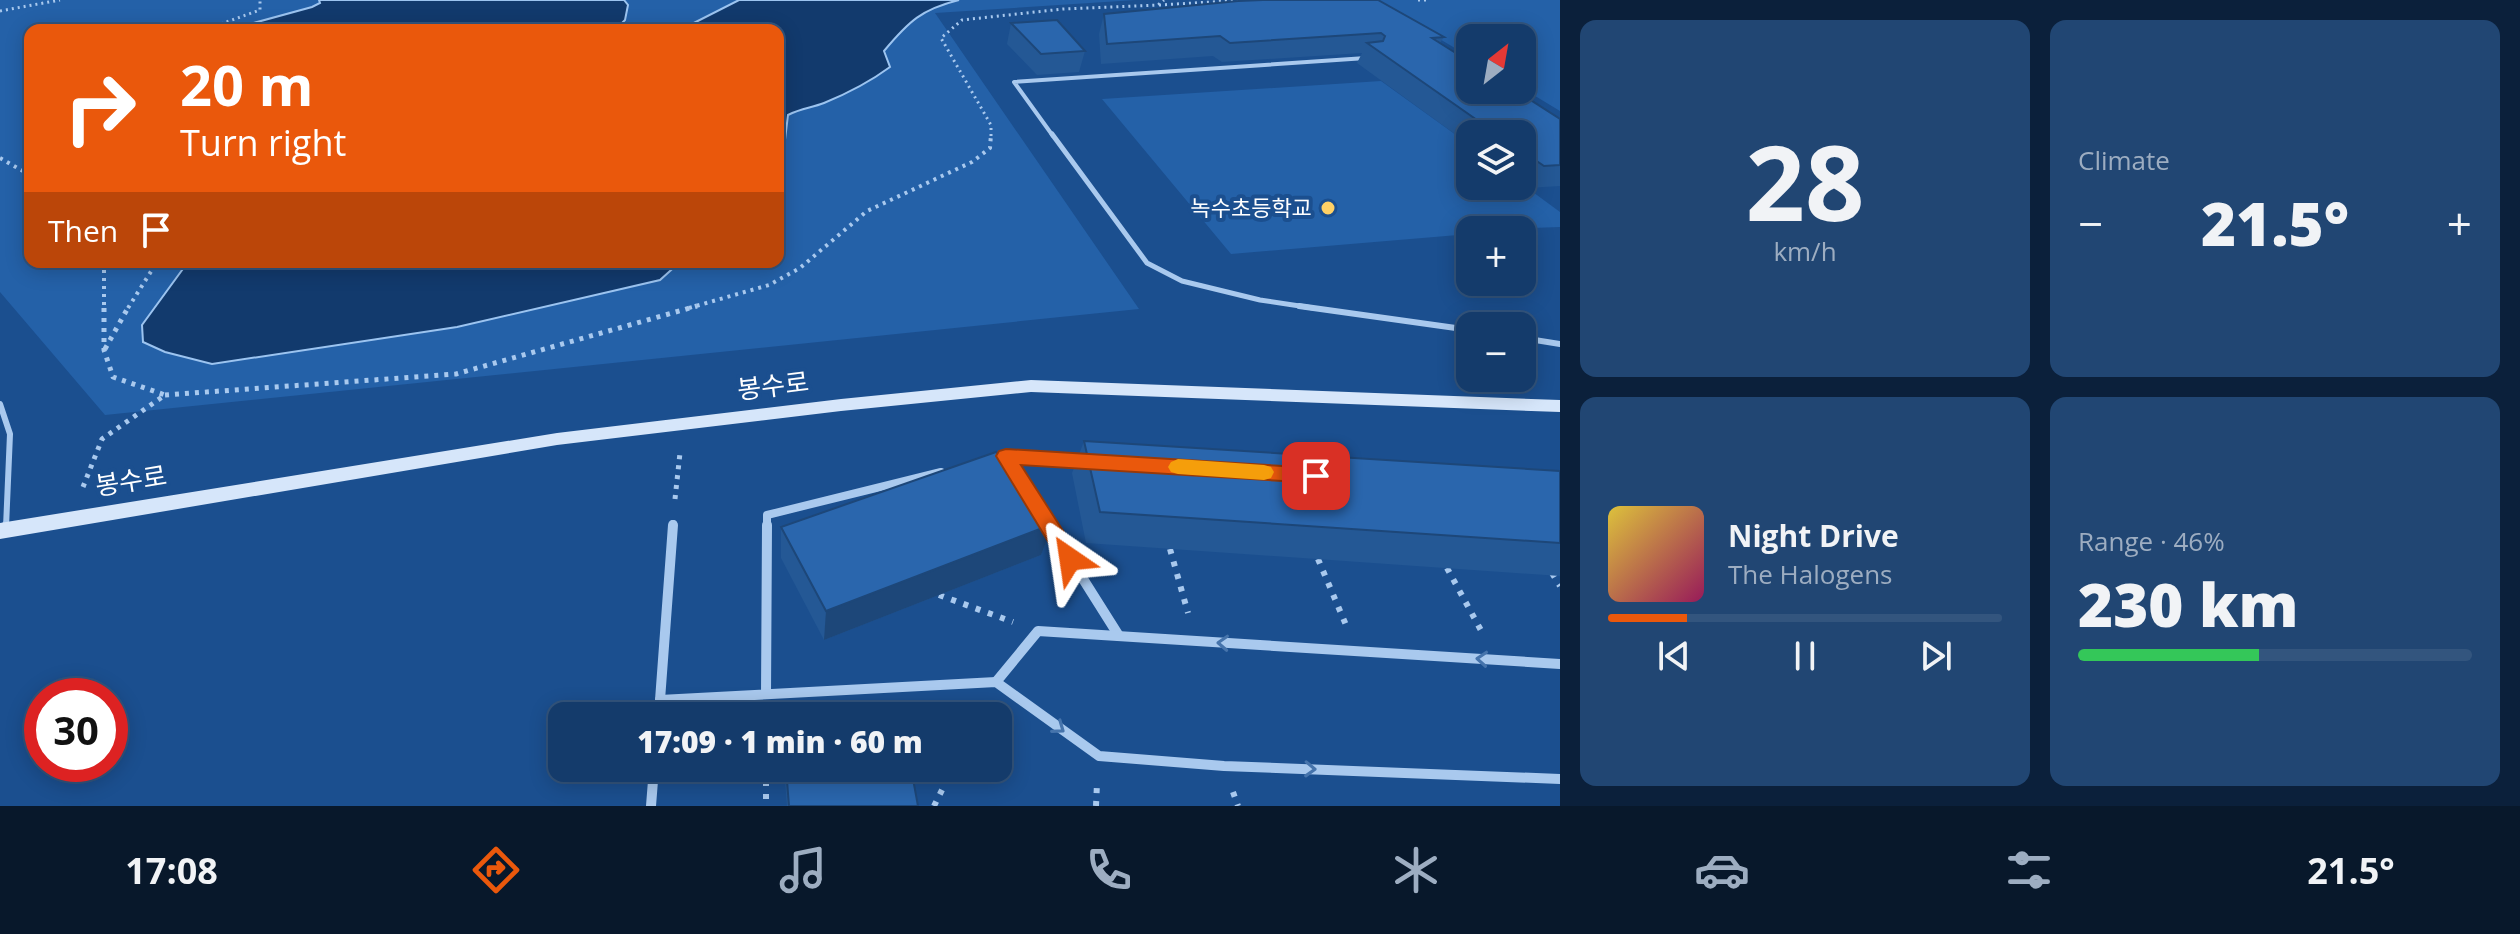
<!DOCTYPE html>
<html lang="en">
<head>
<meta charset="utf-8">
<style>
	body { margin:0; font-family:"Open Sans","Noto Sans KR",sans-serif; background:#214673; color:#f1f3f6; height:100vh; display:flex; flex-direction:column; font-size:30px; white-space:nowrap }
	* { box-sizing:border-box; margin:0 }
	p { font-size:26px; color:#9dadc1 }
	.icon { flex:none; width:44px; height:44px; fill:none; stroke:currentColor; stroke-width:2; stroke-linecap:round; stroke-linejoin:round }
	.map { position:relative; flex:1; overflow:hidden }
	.panel { display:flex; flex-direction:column; gap:20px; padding:20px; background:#0b203b; width:960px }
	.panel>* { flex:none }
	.banner { position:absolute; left:24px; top:24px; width:760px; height:244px; border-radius:16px; box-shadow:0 4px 20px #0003,0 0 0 2px #33557e; background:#ea580c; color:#fff; overflow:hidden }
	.needle { width:52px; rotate:31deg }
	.controls { position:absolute; left:1456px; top:24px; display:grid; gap:16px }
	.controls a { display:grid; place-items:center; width:80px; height:80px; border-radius:16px; background:#143b6b; box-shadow:0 4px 20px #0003,0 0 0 2px #33557e; font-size:40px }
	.speed { position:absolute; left:24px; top:678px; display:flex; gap:16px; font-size:40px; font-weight:700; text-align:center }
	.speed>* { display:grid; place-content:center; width:104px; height:104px; border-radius:50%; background:#143b6b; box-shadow:0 4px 20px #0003,0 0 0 2px #33557e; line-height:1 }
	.speed .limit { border:12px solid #d22; background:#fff; color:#111 }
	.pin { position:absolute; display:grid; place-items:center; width:68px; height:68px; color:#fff; margin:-34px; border-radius:16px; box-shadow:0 4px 12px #0006 }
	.me { position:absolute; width:88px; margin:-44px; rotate:328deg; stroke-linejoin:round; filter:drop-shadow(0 0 6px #0008) }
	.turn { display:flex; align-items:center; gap:28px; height:168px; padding:0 24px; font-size:36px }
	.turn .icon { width:104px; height:104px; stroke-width:2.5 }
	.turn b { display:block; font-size:56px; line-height:68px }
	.then { display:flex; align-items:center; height:76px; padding:0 24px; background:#0003; gap:16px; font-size:30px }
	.big { font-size:60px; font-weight:800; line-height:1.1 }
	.panel .widget { flex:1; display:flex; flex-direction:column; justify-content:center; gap:12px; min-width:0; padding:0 28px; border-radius:16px; background:#214673 }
	.panel .dial { align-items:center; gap:0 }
	.dial b { font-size:104px; line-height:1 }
	.song { display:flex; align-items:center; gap:24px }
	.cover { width:96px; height:96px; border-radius:12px; background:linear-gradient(135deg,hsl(50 70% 55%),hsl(330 70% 35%)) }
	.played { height:8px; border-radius:4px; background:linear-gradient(90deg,#ea580c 20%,#33557e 20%) }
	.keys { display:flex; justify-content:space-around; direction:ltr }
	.heat { display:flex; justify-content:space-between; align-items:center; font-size:44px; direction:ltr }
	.charge { height:12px; border-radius:6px; background:linear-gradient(90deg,#34c759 46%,#33557e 0) }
	.panel .tiles { flex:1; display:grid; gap:20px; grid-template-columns:repeat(2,1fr) }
	.trip { position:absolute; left:548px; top:702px; width:464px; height:80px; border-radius:16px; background:#143b6b; box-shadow:0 4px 20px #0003,0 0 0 2px #33557e; font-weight:800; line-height:80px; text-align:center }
	.dock { display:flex; height:128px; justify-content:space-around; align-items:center; background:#08182b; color:#9dadc1 }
	.dock .icon { width:56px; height:56px }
	.dock .on { color:#ea580c }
	.dock b { font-size:36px; color:#f1f3f6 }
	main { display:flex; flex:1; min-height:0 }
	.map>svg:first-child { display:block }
	.green { fill:#2461a8; fill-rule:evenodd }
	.water { fill:#123a6d; stroke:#9cc4f0; stroke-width:2 }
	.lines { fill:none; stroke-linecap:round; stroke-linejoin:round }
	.path-far3 { stroke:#a9c9ee; stroke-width:3; stroke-dasharray:2 4; stroke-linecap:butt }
	.path-far2 { stroke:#a9c9ee; stroke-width:4; stroke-dasharray:3 5; stroke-linecap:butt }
	.path-far1 { stroke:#a9c9ee; stroke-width:5; stroke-dasharray:4 6; stroke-linecap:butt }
	.path { stroke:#a9c9ee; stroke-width:6; stroke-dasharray:5 8; stroke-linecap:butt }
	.service-far3 { stroke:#a9c9ee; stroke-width:4 }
	.service-far2 { stroke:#a9c9ee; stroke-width:5 }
	.service-far1 { stroke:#a9c9ee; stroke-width:6 }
	.service { stroke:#a9c9ee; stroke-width:8 }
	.minor-far1 { stroke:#a9c9ee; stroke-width:8 }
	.minor { stroke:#a9c9ee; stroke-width:10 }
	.secondary { fill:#d6e6fa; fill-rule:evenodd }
	.wall { fill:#245895 }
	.shaded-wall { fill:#1d4779 }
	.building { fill:#2a66ad; stroke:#1d4779; stroke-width:2 }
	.oneway { stroke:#4674ac }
	.route { fill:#ea580c; stroke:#983908; stroke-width:2 }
	.slow { fill:#f59e0b }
	.poi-dot { fill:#ffd166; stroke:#1b4f8f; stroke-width:3 }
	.labels { text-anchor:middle; stroke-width:8; stroke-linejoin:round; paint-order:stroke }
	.far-poi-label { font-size:22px; fill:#fff; stroke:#1b4f8f; text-anchor:end }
	.street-label { font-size:26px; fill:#fff; stroke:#1b4f8f }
</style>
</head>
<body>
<main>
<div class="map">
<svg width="1560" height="806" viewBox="0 0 1560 806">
	<rect width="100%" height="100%" fill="#1b4f8f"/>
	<g class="green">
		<path d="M0 0H1136L935 13 1139 309 105 415 0 292ZM30 30H778V262H30Z"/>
		<polygon points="1374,0 1560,0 1560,111 1522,88 1522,38 1470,38 1470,57"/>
		<polygon points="1381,81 1470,145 1470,186 1522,186 1522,184 1560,212 1560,227 1470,230 1470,234 1231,254 1102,99"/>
	</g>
	<g class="water">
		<polygon points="319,0 624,0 628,5 625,20 615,30 228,30 312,7 320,3"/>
		<path d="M739 0H959C922 9 909 21 884 51L890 67C871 81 846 94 824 103 811 108 801 108 788 115L784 148 778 150V30H680Z"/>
		<polygon points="188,262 680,262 660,280 457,327 212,364 165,352 143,342 142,325"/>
	</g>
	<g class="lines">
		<g class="path-far3">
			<polyline points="1418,0 1429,0"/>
			<polyline points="1159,5 1246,0"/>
			<polyline points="0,11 60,0"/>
			<polyline points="204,30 260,10 260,0"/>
			<polyline points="991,136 991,125 941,38 962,20 1063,9 1158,5 1164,0"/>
		</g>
		<g class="path-far2">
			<polyline points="0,158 30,175"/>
			<polyline points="104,262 104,308"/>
			<polyline points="128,308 157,262"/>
			<polyline points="689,308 769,285 800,268 867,211 972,162 990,148 991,134"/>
		</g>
		<g class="path-far1">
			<polyline points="105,349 129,306"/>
			<polyline points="165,395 456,374 697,306"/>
			<polyline points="83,487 102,439 165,395 113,377 104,350 104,306"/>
			<polyline points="675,499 680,453"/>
		</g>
		<g class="path">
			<polyline points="1170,549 1188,613"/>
			<polyline points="1318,559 1346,625"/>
			<polyline points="1447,568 1483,634"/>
			<polyline points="1552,573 1560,586"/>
			<polyline points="939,595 1013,622"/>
			<polyline points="766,768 766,806"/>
			<polyline points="1233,792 1238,806"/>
			<polyline points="934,806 953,768"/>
			<polyline points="1096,806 1097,783"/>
		</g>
		<polyline class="service-far3" points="1053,136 1014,82 1366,58"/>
		<polyline class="service-far2" points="1052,134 1147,263 1182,281 1260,300 1313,308"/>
		<g class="service-far1">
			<polyline points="1299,306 1470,330"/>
			<polyline points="1522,338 1560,344"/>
			<polyline points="0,404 10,434 6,527"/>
		</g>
		<polyline class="service" points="0,529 6,529 6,525"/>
		<g class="minor-far1">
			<polyline points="1006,456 1085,461"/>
			<polyline points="990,460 1006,456 1039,509"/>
			<polyline points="1046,520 1050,527"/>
			<polyline points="673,527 673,524"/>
			<polyline points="767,527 767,515 941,472"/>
		</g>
		<g class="minor">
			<polyline points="1049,525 1119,636"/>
			<polyline points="996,682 1038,631 1560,664"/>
			<polyline points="766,694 767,525"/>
			<polyline points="660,700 673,525"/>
			<polyline points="658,716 660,700 996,682 1099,756 1224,766 1560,779"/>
			<polyline points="651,806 654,768"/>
		</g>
		<polygon class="secondary" points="1031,380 1560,400 1560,412 1031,392 841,411 557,445 0,539 0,523 557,433 841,399"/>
	</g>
	<g class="wall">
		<polygon points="1104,14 1444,37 1440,43 1560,119 1560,186 1528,188 1522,184 1522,134 1470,134 1470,145 1357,63 1362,53 1222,62 1213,56 1101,64 1099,34"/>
		<polygon points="1011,23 1085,51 1079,72 1037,75 1007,44"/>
		<polygon points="1084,441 1560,471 1560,576 1086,543 1072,473"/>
		<polygon points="1053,524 1041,555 824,640 781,558 781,527"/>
		<polygon points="784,768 911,768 918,806 787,806"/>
	</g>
	<polygon class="shaded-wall" points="1053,524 1041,555 824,640 826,611"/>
	<g class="building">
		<polygon points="1263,0 1378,0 1444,37 1432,38 1470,62 1470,90 1515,90 1560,119 1560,165 1544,166 1522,151 1522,134 1497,134 1367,43 1383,41 1385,36 1381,33 1230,43 1220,36 1107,44 1104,14 1238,1"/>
		<polygon points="1057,20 1085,51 1041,54 1011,23"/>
		<polygon points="1084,441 1560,471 1560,543 1100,512"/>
		<polygon points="996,452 1053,524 826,611 781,527"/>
		<polygon points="900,706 902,716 782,716 782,714"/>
		<polygon points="786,768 911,768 918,806 789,806"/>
	</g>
	<defs><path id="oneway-chevron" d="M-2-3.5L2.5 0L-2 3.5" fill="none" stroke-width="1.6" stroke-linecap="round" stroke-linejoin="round" transform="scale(2)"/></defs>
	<g class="oneway">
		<use href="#oneway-chevron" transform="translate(1223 643) rotate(-177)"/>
		<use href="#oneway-chevron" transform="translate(1482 659) rotate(-176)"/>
		<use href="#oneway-chevron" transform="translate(1059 728) rotate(36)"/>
		<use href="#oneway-chevron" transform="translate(1310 769) rotate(2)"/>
	</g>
	<polygon class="route" points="1006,449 1316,468 1323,470 1326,476 1323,481 1316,483 1021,465 1081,559 1078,566 1070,568 1063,566 996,456 999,451"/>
	<polygon class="slow" points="1178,459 1264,465 1271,467 1274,472 1271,478 1264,480 1178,474 1171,472 1168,467 1171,462"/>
	<circle class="poi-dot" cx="1328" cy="208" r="8"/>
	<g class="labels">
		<g class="far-poi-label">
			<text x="1312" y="216">녹수초등학교</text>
		</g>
		<g class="street-label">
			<text transform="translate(773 386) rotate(-7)" y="9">봉수로</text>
			<text transform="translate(131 481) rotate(-9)" y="9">봉수로</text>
		</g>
	</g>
</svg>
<div class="controls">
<a><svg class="needle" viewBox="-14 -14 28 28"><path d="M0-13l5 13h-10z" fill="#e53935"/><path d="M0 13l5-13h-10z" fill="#9dadc1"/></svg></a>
<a><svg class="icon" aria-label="layers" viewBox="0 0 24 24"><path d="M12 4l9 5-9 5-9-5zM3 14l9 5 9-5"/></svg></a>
<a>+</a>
<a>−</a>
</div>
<div class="speed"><div class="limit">30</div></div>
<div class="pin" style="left:1316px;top:476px;background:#d93025"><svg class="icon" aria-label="arrive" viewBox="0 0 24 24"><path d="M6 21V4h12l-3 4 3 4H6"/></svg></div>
<svg class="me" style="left:1070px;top:559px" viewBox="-20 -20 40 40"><path d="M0-17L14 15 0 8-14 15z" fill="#ea580c" stroke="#fff" stroke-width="4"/></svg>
<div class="trip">17:09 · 1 min · 60 m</div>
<div class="banner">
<div class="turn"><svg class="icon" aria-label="right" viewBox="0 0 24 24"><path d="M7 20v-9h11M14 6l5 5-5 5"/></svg><div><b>20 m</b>Turn right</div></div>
<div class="then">Then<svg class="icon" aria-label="arrive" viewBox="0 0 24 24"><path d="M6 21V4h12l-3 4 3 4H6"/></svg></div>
</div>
</div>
<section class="panel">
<div class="tiles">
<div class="widget dial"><b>28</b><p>km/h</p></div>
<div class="widget"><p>Climate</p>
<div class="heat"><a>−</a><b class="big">21.5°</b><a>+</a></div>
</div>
<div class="widget">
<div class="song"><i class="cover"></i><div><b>Night Drive</b><p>The Halogens</p></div></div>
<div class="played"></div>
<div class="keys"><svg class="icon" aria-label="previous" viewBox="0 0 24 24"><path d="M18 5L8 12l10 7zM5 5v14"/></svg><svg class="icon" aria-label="pause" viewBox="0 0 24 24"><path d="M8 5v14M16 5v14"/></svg><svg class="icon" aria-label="next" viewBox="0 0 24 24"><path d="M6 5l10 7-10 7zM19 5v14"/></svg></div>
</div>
<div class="widget"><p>Range · 46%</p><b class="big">230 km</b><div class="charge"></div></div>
</div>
</section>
</main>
<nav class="dock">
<b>17:08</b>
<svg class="icon on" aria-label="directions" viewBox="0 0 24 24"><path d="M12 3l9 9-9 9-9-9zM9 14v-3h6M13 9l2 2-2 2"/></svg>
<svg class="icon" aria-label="music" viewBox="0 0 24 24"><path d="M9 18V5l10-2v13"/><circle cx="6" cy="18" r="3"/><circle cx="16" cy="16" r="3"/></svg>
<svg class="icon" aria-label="phone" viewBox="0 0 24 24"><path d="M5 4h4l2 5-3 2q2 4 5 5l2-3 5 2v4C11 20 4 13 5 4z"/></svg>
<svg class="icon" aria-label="climate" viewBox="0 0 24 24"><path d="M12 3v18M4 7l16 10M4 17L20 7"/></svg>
<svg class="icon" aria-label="car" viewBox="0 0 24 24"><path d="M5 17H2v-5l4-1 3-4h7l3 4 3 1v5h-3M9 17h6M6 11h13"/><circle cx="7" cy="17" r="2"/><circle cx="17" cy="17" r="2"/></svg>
<svg class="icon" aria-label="filters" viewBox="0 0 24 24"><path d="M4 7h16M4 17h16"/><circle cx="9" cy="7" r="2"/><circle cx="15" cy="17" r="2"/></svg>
<b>21.5°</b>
</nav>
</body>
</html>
